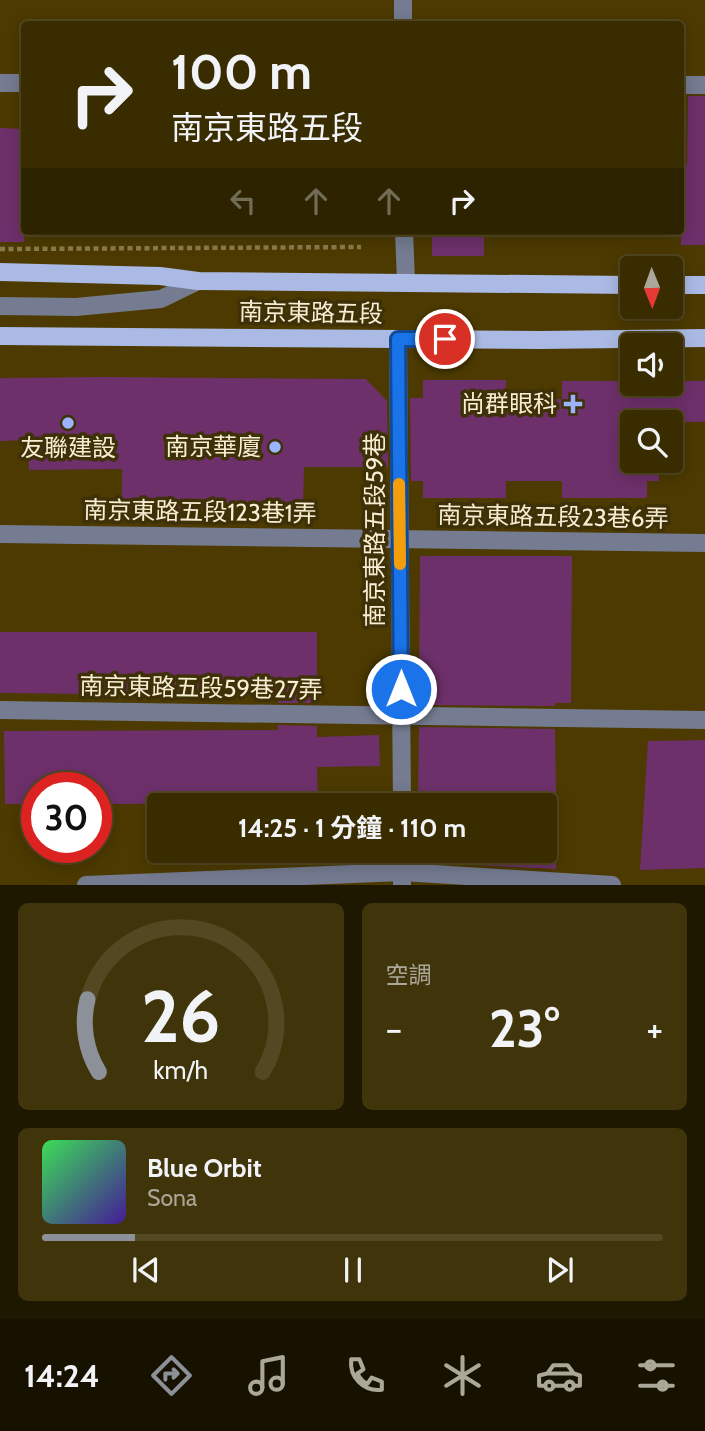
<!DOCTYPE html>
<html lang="zh-TW">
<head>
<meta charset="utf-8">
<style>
	body { margin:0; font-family:Cabin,"Noto Sans TC",sans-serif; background:#40340a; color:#f1f3f6; height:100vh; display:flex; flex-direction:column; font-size:26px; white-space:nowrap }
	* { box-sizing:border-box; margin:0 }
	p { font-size:23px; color:#aba799 }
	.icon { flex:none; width:38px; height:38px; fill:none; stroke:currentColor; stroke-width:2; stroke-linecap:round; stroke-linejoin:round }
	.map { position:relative; height:885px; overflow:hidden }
	.side { display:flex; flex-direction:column; gap:18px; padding:18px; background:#1f1800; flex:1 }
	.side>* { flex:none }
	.hud { position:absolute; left:21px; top:21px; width:663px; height:214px; border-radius:7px; box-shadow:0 4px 18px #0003,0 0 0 2px #534822; background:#392c00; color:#f1f3f6; overflow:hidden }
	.needle { width:46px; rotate:179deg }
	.tools { position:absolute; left:620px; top:256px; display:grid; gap:14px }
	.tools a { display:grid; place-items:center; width:63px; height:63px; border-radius:7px; background:#392c00; box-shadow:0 4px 18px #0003,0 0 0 2px #534822; font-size:35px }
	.speed { position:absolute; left:21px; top:772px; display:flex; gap:14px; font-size:35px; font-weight:700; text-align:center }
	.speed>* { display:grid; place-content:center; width:91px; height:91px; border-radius:50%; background:#392c00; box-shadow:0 4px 18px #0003,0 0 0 2px #534822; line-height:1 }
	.speed .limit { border:10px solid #d22; background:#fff; color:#111 }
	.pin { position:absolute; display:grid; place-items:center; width:60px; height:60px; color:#fff; margin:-30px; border:4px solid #fff; border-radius:50%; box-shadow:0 2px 7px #0007 }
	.me { position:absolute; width:77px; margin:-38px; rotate:0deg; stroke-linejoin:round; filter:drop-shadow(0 0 5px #0008) }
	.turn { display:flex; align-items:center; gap:24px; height:147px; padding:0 35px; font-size:32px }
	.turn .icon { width:91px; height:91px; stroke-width:2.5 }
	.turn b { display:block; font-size:49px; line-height:60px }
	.lanes { display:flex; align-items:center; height:66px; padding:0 35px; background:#0003; justify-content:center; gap:35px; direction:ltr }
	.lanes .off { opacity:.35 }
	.big { font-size:52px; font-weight:700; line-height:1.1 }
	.side .widget { flex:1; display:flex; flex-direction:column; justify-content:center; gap:10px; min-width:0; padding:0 24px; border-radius:10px; background:#40340a }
	.side .dial { align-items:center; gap:0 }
	.dial svg { height:182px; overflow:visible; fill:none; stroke:#534822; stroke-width:7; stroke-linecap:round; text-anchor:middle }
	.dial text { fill:#f1f3f6; stroke:none }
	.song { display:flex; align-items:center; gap:21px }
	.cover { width:84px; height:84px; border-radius:10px; background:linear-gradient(135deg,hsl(130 70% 55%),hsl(260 70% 35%)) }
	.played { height:7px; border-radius:4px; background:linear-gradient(90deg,#8c9099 15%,#534822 15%) }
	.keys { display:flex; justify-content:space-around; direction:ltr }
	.heat { display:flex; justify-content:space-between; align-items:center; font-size:38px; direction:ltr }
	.side .tiles { flex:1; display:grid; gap:18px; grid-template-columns:1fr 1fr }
	.widget:last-child { grid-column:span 2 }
	.trip { position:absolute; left:147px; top:793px; width:410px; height:70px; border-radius:7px; background:#392c00; box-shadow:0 4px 18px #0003,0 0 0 2px #534822; font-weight:700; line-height:70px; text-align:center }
	.tabs { display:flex; height:112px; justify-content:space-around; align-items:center; background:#171200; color:#aba799 }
	.tabs .icon { width:49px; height:49px }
	.tabs .current { color:#8c9099 }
	.tabs b { font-size:32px; color:#f1f3f6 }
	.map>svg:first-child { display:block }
	.building { fill:#6e306b }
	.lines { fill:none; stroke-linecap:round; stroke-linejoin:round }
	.path { stroke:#8a7b4d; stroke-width:4.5; stroke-dasharray:5 3.5; stroke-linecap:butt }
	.minor { stroke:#757c91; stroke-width:18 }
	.major { stroke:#abbae4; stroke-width:18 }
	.route-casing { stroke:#114b97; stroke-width:18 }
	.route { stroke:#1a73e8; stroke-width:12 }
	.slow { stroke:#f59e0b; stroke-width:12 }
	.poi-dot { fill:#9cb4fd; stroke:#3e3108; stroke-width:2.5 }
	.labels { text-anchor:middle; stroke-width:7; stroke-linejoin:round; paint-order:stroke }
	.street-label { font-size:24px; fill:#f8eed4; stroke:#3e3108 }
	.poi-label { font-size:24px; fill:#f8eed4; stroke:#3e3108; text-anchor:end }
</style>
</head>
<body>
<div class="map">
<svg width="705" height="885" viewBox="0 0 705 885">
	<rect width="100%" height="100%" fill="#4c3a00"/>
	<g class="building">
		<polygon points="688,96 705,96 705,245 681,245 681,165 687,165"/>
		<polygon points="0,128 24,129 24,242 0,242"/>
		<rect x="432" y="231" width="52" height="25"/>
		<polygon points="106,377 366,379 387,401 388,467 304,467 303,509 122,508 122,469 29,470 28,440 0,441 0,378"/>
		<polygon points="423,380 506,380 506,398 536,399 562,399 562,381 705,381 705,422 632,422 632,460 659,460 659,481 647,481 647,498 562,498 562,481 506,481 506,498 423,498 423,481 411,481 410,398 423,398"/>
		<polygon points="420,556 572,556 571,703 555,703 555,706 419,705"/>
		<polygon points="0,632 317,632 317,703 278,703 278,696 0,693"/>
		<polygon points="278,725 317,726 317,737 379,735 380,766 317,767 318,803 96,804 96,788 37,788 37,804 5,804 4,731 278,730"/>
		<polygon points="419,727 555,729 556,796 418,797"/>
		<polygon points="705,740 705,868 640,870 648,741"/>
		<polygon points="418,850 556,850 556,869 419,862"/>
	</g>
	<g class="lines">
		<polyline class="path" points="0,249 361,247"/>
		<g class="minor">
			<polyline points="403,24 403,0"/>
			<polyline points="0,83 24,83"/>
			<polyline points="681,85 705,85"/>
			<polyline points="404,231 406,282"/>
			<polyline points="0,306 76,307 161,299 198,281"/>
			<polyline points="398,339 402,805"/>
			<polyline points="0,534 705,543"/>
			<polyline points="0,710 705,720"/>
			<polyline points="402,850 402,885"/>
			<polyline points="86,885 402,872 612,885"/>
		</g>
		<g class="major">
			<polyline points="0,272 160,276 198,281 632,285"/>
			<polyline points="670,285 705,285"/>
			<polyline points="0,336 540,340 705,338"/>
		</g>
	</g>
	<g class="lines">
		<defs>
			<polyline id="route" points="401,689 398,339 445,339"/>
		</defs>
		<use href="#route" class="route-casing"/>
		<use href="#route" class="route"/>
		<polyline class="slow" points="399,484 400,564"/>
	</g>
	<g class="poi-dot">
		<path d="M569.5 393.5h7v7h7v7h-7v7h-7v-7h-7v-7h7z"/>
		<circle cx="68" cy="423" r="7"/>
		<circle cx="275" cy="447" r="7"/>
	</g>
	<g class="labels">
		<g class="street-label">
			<text transform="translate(311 313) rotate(1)" y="8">南京東路五段</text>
			<text transform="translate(200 512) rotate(1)" y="8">南京東路五段123巷1弄</text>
			<text transform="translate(553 517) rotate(1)" y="8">南京東路五段23巷6弄</text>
			<text transform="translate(375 530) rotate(-90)" y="8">南京東路五段59巷</text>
			<text transform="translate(201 688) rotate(1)" y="8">南京東路五段59巷27弄</text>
		</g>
		<g class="poi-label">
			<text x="557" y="412">尚群眼科</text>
			<text x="261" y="455">南京華廈</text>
			<text x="68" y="456" text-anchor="middle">友聯建設</text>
		</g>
	</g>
</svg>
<div class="tools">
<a><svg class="needle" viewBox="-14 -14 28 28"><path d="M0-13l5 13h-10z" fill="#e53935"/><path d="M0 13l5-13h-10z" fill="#aba799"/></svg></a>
<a><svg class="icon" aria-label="sound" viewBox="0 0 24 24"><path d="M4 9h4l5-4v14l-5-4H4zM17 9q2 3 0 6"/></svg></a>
<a><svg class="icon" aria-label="search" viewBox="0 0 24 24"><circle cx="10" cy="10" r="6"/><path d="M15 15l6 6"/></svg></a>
</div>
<div class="speed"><div class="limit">30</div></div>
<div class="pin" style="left:445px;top:339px;background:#d93025"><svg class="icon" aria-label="arrive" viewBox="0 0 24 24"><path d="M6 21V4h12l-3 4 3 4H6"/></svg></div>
<svg class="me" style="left:401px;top:689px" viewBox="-20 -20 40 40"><circle r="17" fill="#1a73e8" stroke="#fff" stroke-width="3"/><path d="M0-11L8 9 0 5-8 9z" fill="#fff"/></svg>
<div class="trip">14:25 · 1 分鐘 · 110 m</div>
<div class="hud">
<div class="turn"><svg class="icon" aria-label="right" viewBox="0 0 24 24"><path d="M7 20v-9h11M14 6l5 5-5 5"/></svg><div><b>100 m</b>南京東路五段</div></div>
<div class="lanes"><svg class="icon off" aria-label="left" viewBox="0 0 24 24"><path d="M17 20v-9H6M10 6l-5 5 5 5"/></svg><svg class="icon off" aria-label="ahead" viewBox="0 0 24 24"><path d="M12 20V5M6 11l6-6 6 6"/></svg><svg class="icon off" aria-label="ahead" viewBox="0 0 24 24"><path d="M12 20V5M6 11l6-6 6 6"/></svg><svg class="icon" aria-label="right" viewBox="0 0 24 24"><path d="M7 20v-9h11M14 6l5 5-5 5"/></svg></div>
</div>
</div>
<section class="side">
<div class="tiles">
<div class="widget dial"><svg viewBox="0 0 100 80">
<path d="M14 69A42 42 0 1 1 86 69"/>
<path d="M14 69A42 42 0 0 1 9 37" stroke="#8c9099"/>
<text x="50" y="56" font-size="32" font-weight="700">26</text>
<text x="50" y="72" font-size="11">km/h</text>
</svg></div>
<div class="widget"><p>空調</p>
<div class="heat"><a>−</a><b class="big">23°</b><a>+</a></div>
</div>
<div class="widget">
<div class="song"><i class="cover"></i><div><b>Blue Orbit</b><p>Sona</p></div></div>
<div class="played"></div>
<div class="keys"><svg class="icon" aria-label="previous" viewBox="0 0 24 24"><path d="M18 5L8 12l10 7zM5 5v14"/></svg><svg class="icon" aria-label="pause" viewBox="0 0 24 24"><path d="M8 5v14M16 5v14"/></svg><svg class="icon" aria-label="next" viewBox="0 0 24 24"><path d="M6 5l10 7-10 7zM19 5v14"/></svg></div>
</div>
</div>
</section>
<nav class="tabs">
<b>14:24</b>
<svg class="icon current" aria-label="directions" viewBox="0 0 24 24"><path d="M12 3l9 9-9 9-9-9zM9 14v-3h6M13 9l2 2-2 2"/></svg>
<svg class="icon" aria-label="music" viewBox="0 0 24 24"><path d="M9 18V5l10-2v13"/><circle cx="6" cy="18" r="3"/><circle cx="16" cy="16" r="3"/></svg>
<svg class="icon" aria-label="phone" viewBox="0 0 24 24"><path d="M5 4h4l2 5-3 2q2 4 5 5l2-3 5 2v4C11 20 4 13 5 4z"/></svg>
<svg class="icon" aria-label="climate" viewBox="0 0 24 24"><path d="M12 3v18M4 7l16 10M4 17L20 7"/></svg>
<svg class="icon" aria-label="car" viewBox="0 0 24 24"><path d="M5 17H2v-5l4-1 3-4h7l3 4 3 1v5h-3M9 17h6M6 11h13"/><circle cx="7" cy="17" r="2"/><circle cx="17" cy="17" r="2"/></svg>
<svg class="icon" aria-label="filters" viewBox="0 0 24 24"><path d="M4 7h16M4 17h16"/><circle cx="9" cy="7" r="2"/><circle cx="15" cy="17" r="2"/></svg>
</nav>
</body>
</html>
